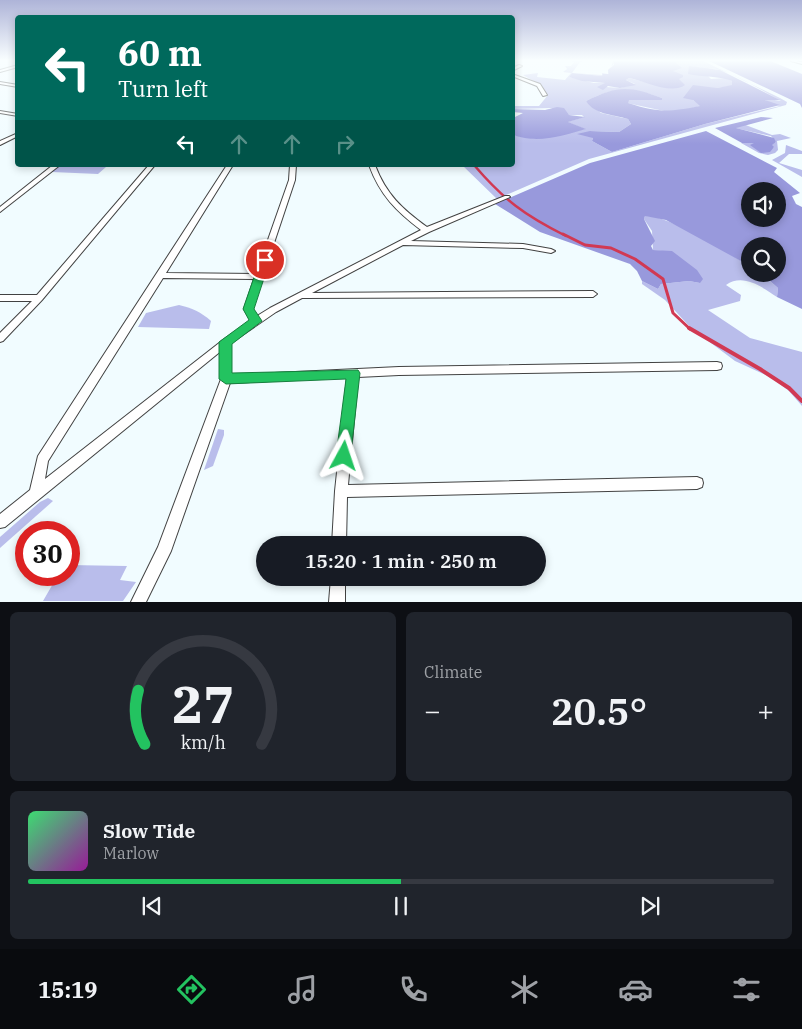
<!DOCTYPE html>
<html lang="en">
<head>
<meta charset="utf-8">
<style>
	body { margin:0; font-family:"IBM Plex Serif",serif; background:#20242c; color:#f1f3f6; height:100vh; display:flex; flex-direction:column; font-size:19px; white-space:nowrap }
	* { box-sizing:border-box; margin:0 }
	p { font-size:16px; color:#9ea1a6 }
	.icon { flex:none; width:28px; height:28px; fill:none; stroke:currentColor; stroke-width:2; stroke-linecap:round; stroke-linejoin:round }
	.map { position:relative; height:602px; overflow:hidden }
	.drawer { display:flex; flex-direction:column; gap:10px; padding:10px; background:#0d0f14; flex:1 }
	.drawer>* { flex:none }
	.banner { position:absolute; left:15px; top:15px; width:500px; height:152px; border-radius:5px; box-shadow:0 2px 8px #0003; background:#00695c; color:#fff; overflow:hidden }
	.fabs { position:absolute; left:741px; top:182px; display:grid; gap:10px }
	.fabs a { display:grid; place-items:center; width:45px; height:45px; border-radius:50%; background:#171b24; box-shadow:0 2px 8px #0003; font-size:25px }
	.speed { position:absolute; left:15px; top:521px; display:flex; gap:10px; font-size:25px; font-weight:700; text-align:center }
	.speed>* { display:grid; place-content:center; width:65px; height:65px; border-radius:50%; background:#171b24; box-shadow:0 2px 8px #0003; line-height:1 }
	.speed .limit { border:8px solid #d22; background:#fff; color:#111 }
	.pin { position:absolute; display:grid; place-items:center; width:42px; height:42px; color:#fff; margin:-21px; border:2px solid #fff; border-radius:50%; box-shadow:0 1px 5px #0007 }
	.me { position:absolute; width:55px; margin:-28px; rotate:5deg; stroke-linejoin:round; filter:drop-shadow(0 0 4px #0008) }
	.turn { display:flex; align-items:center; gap:18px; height:105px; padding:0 20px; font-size:22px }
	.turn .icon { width:65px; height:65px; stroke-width:2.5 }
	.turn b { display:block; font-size:35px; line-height:42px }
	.lanes { display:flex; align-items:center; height:48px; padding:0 20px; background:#0003; justify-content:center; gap:25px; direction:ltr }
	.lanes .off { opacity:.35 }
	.big { font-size:38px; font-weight:600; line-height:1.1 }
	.drawer .card { flex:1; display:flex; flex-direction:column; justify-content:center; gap:8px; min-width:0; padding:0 18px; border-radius:8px; background:#20242c }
	.drawer .dial { align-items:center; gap:0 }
	.dial svg { height:130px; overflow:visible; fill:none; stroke:#363941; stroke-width:7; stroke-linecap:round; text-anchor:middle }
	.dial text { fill:#f1f3f6; stroke:none }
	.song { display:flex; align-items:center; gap:15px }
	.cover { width:60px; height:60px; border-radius:8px; background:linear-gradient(135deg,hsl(140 70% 55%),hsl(300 70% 35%)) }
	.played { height:5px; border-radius:2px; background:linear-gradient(90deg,#23c360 50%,#363941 50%) }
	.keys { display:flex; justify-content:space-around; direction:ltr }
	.heat { display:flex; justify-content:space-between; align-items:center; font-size:28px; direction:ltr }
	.drawer .tiles { flex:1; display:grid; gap:10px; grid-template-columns:1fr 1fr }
	.card:last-child { grid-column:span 2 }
	.trip { position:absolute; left:256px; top:536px; width:290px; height:50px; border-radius:25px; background:#171b24; box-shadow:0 2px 8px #0003; font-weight:600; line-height:50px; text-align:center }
	.tabs { display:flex; height:80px; justify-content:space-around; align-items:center; background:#090b0e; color:#9ea1a6 }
	.tabs .icon { width:35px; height:35px }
	.tabs .on { color:#23c360 }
	.tabs b { font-size:22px; color:#f1f3f6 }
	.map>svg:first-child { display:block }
	.green { fill:#b9bdeb; fill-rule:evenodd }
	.forest { fill:#9899dc; fill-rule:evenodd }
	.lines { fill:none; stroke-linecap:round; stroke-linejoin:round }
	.stream-far2 { stroke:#d13953; stroke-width:2.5 }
	.stream-far1 { stroke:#d13953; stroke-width:3 }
	.stream { stroke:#d13953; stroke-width:4 }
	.minor-casing { stroke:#424242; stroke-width:2 }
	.minor { fill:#fff; fill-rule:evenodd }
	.route { fill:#23c360; stroke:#177f3e }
</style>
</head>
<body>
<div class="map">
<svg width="802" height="602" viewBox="0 0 802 602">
	<rect width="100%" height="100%" fill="#f1fcff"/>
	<g class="green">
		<path d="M564 60H588L580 62 572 73 602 75V73L608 74V70L613 65V61L627 60 613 61 609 74 602 76 572 73 569 77 594 83H606V87L620 88 635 84 626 80 629 78 664 87 680 82 673 71 676 63 686 60H701L780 98 787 102 786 105 589 159 497 199 462 165H512L513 135 535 139 585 129 567 122 584 117 582 115H569L551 108 513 109V106H539L548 95 542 86 523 75 538 73 537 77 565 80 571 73 563 72 567 69 565 66H571L574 62ZM698 66C703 71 710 68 716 69 738 75 761 90 781 101L768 99 765 101 780 106 705 124 612 152 592 141 593 138 590 131 619 132 631 124 628 119 601 113 586 101C616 86 631 87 662 98L661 100H628L627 103 664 111H679L701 106 693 100 717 88 732 86V81L725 78 711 79Z"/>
		<polygon points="743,124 772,135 780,134 791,138 777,141 778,150 775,153 768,155 759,153 716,129 741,143 754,143 774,148 771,145 776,142 771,136 735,128"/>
		<polygon points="786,145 802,151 802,154 789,154 779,163 802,170 802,177 772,160 785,153"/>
		<polygon points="61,165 101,165 106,167 98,174 52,172"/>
		<path d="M645 216C670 215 727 253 750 266V274H762L778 288 777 297C762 287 743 273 726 285L741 295 740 301 708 310 750 338 802 352V406L789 391 770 377 735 361 691 328 665 300 642 284V281L658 289 661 284 689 281 700 283 672 252 653 250 652 231 644 219Z"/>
		<path d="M179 305C192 308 201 312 211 321L209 329 138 327 146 313Z"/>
		<polygon points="218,429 224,430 224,435 213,466 204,470"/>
		<polygon points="48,498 53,501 0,548 0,537 40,502"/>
		<polygon points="69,565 127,566 120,580 136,582 123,601 43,601 58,575 69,575"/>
	</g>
	<g class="forest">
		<path d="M627 60H686L676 63 682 68 673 71 683 75V77L679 79 685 85C671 95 644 81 629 78L626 80 636 85 620 88 608 86 603 90 597 87 605 83 582 81 569 77 572 73 602 76 603 74H609L608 70 614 65 613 61Z"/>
		<polygon points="707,60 768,60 802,74 802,108 800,104"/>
		<path d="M689 66 720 70 780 100H765L780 105 705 124 612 152 592 141 593 138 577 134 590 131 619 132 631 124 628 119C612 114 595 115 586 101 618 85 630 86 662 98V100H629L628 103C659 113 669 112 700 106L693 100 683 98 693 85 717 88 732 85V81C721 76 702 77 688 74Z"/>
		<path d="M557 107 564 108 569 115 585 117 568 122 586 129C562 136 538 144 513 135V118L523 113 513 112V109L545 110Z"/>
		<polygon points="761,117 773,118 736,128 774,138 776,142 772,145 774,147 770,152 761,153 750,145 754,143 742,143 715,128"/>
		<path d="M706 131 777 168 774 172 800 193 792 196 796 204 802 207V309L777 297 778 288 762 274H778V246H750V266L666 220 645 216 644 219 655 241 651 246 653 250 672 251 697 270 703 279 700 283 689 281 661 284 658 289 642 281 637 271 630 264 540 232 495 204 590 163ZM778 191V219H750V191Z"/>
	</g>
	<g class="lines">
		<path class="stream-far2" d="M474 165C504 200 524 215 566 236"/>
		<polyline class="stream-far1" points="563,234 585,245 611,248 635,259 663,279 673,313 690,329"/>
		<polyline class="stream" points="689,328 760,369 789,388 802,401"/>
		<defs>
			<g id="minor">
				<polygon points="790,60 802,62 802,64 791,61"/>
				<polygon points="18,65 18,67 0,72 0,70"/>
				<polygon points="519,65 522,66 512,71 512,68"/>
				<polygon points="512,74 540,84 547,95 543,96 537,86 512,76"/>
				<polygon points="0,82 18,85 18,87 0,84"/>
				<polygon points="0,111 18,114 18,116 0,113"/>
				<polygon points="18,133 18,136 0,145 0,141"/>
				<polygon points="53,165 60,165 0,212 0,207"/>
				<polygon points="149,165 155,165 42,300 3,341 0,342 0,333 32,301 0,301 0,295 37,295"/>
				<path d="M227 165H233L166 273 256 274 289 180 290 165H296L295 180 252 309 257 316 270 308 421 230C396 211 380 195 369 165H375C386 194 402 209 427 227L505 196H509L510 197 429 232 411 241 523 244 551 249 555 251 551 253 523 248 403 245 312 293 593 291 597 294 593 297 302 298 276 312 231 343V375L399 367 717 362 721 363 722 366 721 369 717 370 399 375 358 377 348 485 697 477 702 479 703 483 702 487 697 489 347 497 346 545H332L335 491 347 377 230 383 171 551 146 602H131L158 547 221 379V351L5 527 0 528V514L30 490 38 456ZM163 278 254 279 244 309 251 321 223 340 45 479 48 461Z"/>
				<polygon points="331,578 345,578 345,602 329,602"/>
			</g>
		</defs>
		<use href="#minor" class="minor-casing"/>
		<use href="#minor" class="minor"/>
	</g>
	<linearGradient id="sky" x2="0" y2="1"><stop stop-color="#aeb4d8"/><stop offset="0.42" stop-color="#f9feff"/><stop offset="1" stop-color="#f9feff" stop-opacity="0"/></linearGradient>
	<rect width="802" height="144" fill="url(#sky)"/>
	<polygon class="route" points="265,257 270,260 254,309 262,321 232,344 232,373 358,370 360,373 350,461 344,463 339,461 336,456 346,379 226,384 219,379 219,342 249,320 243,309 260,260"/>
</svg>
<div class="fabs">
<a><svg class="icon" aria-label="sound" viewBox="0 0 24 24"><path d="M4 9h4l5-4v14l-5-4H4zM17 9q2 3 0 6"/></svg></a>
<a><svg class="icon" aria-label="search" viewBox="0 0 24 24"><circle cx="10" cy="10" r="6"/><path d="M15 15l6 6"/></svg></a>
</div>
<div class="speed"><div class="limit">30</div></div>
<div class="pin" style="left:265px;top:260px;background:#d93025"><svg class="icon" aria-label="arrive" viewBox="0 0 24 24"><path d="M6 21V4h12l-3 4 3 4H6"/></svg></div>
<svg class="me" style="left:344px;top:456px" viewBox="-20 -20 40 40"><path d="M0-17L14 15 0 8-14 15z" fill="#23c360" stroke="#fff" stroke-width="4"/></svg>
<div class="trip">15:20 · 1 min · 250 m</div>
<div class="banner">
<div class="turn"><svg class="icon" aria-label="left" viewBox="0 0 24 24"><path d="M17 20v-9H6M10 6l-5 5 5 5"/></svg><div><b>60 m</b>Turn left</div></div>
<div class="lanes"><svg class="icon" aria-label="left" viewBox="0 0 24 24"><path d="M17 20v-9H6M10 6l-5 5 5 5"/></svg><svg class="icon off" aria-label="ahead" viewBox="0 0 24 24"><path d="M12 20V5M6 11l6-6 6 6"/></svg><svg class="icon off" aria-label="ahead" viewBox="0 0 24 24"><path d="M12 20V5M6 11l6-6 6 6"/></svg><svg class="icon off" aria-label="right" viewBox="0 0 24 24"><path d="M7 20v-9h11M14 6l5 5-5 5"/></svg></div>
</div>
</div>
<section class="drawer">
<div class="tiles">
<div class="card dial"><svg viewBox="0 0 100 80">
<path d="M14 69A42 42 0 1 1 86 69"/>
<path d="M14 69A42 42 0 0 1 10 36" stroke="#23c360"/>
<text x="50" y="56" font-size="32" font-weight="700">27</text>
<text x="50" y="72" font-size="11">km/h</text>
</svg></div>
<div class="card"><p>Climate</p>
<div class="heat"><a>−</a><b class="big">20.5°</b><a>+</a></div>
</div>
<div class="card">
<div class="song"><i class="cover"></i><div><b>Slow Tide</b><p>Marlow</p></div></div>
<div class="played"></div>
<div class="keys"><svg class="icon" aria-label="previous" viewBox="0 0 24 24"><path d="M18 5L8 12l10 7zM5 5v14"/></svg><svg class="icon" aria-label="pause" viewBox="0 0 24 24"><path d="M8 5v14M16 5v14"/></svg><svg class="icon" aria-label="next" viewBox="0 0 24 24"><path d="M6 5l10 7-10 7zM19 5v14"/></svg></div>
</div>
</div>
</section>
<nav class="tabs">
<b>15:19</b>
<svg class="icon on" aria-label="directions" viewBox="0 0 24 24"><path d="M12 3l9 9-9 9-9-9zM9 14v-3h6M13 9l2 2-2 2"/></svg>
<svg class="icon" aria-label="music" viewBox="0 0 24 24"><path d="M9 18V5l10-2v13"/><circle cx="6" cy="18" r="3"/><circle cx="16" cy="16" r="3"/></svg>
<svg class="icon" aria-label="phone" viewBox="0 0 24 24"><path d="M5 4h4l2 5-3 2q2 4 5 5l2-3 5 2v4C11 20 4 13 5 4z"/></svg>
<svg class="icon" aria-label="climate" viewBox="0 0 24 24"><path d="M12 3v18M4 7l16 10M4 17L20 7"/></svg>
<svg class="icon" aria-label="car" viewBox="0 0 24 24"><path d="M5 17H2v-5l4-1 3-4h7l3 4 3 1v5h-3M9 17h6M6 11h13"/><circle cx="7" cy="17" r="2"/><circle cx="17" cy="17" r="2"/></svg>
<svg class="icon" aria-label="filters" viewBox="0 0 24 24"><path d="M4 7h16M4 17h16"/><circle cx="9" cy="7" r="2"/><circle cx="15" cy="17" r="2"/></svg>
</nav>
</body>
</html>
